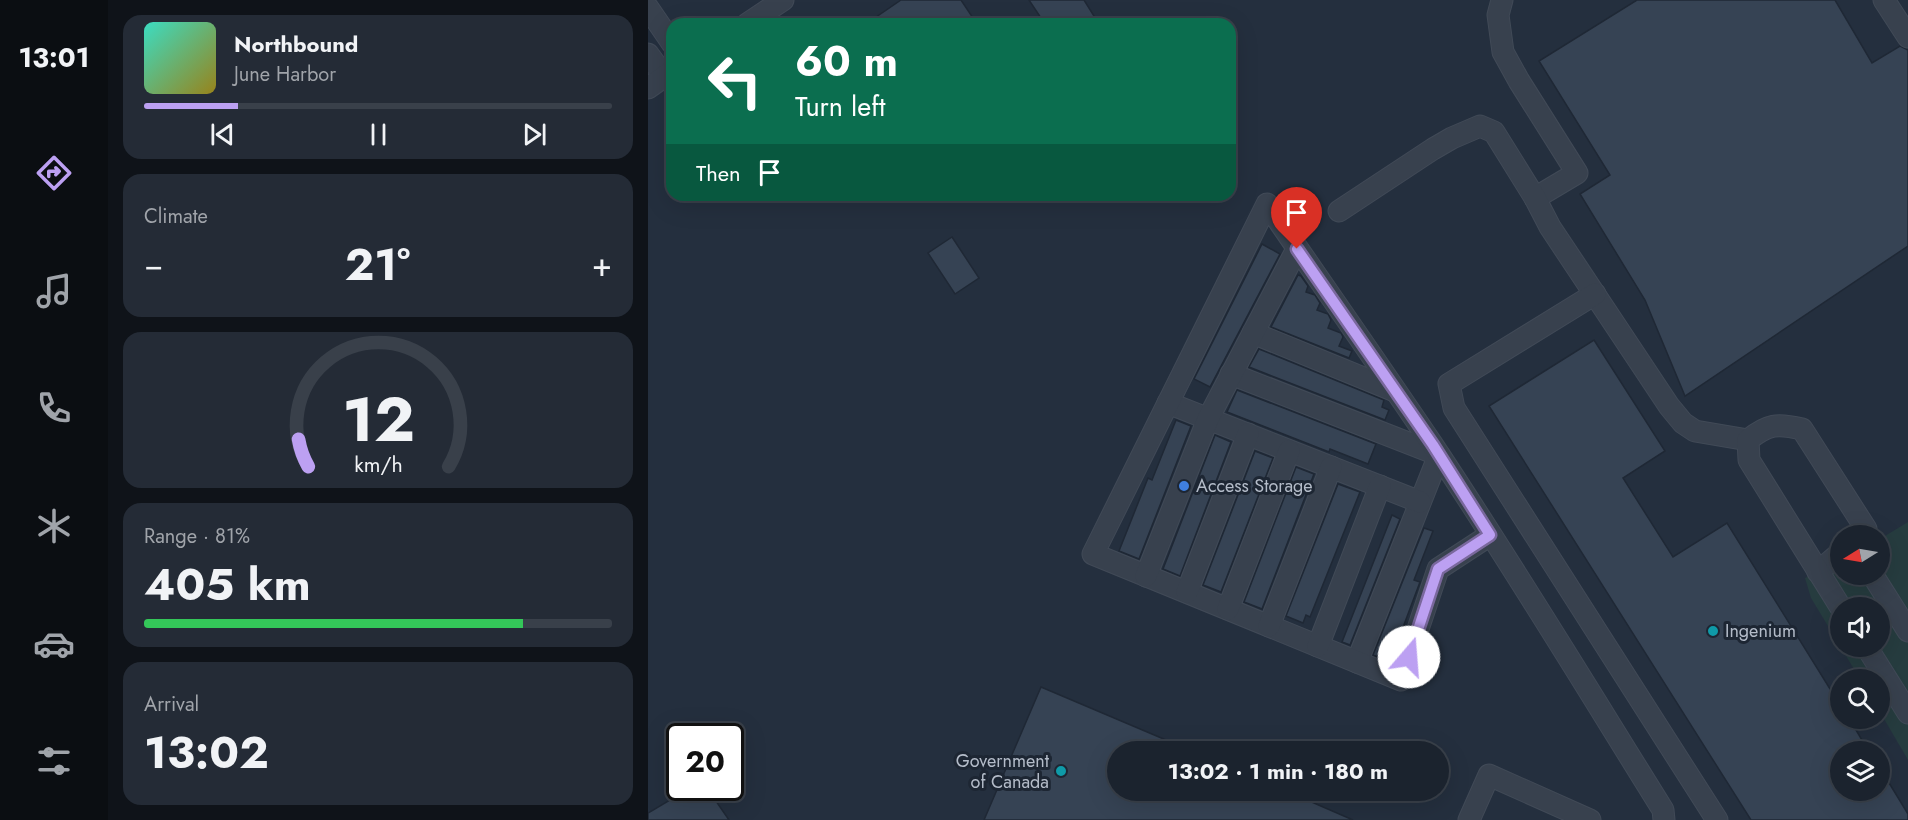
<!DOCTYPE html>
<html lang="en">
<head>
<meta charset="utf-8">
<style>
	body { margin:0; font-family:Jost,sans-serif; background:#242b36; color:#f1f3f6; height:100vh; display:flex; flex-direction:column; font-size:22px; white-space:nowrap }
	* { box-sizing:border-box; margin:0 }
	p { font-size:20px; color:#a0a4aa }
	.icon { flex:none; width:33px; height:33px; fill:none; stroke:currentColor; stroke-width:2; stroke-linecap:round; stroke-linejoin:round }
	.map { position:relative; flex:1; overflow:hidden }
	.details { display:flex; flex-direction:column; gap:15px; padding:15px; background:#0f1319; width:540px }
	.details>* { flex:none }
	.banner { position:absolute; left:18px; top:18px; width:570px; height:183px; border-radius:18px; box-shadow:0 6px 24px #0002,0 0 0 2px #39404a; background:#0b6e4f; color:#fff; overflow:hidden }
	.needle { width:39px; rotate:259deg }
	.controls { position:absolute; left:1182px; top:525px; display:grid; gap:12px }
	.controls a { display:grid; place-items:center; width:60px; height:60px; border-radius:50%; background:#1b232e; box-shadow:0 6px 24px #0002,0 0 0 2px #39404a; font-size:30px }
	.speed { position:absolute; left:18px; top:723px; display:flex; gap:12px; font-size:30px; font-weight:700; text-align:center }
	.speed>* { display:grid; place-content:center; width:78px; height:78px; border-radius:50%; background:#1b232e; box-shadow:0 6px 24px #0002,0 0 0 2px #39404a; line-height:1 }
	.speed .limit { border:3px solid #111; border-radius:9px; background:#fff; color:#111 }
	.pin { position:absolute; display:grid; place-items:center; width:51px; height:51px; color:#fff; margin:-62px -26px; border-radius:50% 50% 50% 0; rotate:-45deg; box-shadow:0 0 6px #0007 }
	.pin .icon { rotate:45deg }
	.me { position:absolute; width:66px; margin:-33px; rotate:18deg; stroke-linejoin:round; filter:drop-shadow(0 0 4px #0008) }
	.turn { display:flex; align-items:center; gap:21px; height:126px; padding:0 30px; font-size:27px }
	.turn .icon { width:78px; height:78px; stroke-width:2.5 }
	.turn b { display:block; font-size:42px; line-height:51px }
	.then { display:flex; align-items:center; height:57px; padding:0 30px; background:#0003; gap:12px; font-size:22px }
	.big { font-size:45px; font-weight:700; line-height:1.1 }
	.details .widget { flex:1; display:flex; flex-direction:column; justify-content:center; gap:9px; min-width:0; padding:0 21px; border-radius:18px; background:#242b36 }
	.details .dial { align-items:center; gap:0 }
	.dial svg { height:156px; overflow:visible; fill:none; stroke:#39404a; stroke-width:7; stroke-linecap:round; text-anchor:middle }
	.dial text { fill:#f1f3f6; stroke:none }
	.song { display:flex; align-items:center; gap:18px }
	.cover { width:72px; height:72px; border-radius:9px; background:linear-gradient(135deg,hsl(170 70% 55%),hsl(50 70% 35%)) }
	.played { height:6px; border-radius:3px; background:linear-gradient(90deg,#bca0f2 20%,#39404a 20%) }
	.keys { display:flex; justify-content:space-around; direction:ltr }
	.heat { display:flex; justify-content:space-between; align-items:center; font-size:33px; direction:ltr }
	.charge { height:9px; border-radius:4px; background:linear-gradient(90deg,#34c759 81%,#39404a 0) }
	.trip { position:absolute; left:459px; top:741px; width:342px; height:60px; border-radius:30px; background:#1b232e; box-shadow:0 6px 24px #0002,0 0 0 2px #39404a; font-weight:700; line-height:60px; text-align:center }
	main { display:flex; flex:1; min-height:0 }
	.tabs { display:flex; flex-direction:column; width:108px; justify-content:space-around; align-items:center; background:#0b0e12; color:#a0a4aa }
	.tabs .icon { width:42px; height:42px }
	.tabs .selected { color:#bca0f2 }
	.tabs b { font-size:27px; color:#f1f3f6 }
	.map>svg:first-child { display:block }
	.green { fill:#263c3f; fill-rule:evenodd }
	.building { fill:#364354; stroke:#1f2835; stroke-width:1.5 }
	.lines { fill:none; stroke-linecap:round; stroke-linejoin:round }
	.minor-casing { stroke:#414a57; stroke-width:23 }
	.minor { stroke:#38414e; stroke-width:21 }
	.route-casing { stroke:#7a689d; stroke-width:15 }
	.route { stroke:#bca0f2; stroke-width:10 }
	.shop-dot { fill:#3f7fe0; stroke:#1d2633; stroke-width:2 }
	.culture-dot { fill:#0f9aa8; stroke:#1d2633; stroke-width:2 }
	.labels { text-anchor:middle; stroke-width:6; stroke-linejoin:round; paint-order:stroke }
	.poi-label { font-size:18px; fill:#b4bcc9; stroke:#1d2633; text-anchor:start }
</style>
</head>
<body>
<main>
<nav class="tabs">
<b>13:01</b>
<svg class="icon selected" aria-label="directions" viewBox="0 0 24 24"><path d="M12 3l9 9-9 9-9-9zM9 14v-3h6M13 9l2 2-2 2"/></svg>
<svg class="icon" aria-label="music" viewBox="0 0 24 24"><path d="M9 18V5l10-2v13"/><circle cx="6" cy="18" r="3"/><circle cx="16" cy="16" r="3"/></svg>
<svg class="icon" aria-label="phone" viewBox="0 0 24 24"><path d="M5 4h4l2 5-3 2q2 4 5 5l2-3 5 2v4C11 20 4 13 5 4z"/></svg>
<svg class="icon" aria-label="climate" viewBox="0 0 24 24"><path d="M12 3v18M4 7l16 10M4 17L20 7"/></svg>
<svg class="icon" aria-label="car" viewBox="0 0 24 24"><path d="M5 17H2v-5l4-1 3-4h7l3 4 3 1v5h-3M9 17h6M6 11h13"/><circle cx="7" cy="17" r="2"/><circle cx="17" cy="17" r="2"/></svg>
<svg class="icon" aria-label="filters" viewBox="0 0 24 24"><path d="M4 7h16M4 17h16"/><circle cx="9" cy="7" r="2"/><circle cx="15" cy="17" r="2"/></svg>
</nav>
<section class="details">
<div class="widget">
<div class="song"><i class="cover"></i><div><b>Northbound</b><p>June Harbor</p></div></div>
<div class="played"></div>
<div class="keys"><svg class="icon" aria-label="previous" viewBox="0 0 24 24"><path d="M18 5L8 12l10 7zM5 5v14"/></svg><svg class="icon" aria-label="pause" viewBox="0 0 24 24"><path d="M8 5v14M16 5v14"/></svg><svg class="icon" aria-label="next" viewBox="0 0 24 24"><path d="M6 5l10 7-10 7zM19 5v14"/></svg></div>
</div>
<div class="widget"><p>Climate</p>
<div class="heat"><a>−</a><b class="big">21°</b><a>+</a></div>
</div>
<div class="widget dial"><svg viewBox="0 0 100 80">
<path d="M14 69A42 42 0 1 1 86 69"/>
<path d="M14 69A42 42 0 0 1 9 55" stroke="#bca0f2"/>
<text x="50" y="56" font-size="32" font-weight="700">12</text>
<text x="50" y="72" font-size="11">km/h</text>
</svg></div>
<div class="widget"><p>Range · 81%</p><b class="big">405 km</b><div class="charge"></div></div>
<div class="widget"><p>Arrival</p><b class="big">13:02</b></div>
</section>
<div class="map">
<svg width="1260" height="820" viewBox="0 0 1260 820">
	<rect width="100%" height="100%" fill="#242f3e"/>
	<path class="green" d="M1260 522V760L1232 712V680L1212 679 1163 598 1157 578 1192 562V574H1232V539ZM1192 608H1232V646H1192Z"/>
	<g class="building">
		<polygon points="253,0 313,0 329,24 218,24"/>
		<polygon points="381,0 436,0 451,24 397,24"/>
		<polygon points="989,0 1187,0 1224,63 1252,46 1260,50 1260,246 1037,396 997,300 932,194 962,175 891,61"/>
		<polygon points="304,237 331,278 307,294 280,253"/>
		<polygon points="614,244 632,254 562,387 546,379"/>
		<polygon points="650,275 653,276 660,286 658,292 667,295 672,303 669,310 680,314 683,320 680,328 693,333 695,337 691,346 704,351 701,358 623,327"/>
		<polygon points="946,340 1017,451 975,478 1025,557 1079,523 1192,705 1192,718 1201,718 1221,752 1192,752 1192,790 1232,790 1232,768 1260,814 1260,820 1103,820 841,406"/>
		<polygon points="611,349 736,400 734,407 741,410 737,420 601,367"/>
		<polygon points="589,390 728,444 720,464 682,449 681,452 579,412"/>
		<polygon points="528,420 543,426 491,559 471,551 500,478 504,480"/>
		<polygon points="567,435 583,442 532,576 515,569"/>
		<polygon points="607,451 625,458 573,592 555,585"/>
		<polygon points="648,467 666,474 614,609 596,602"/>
		<polygon points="690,484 712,492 662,617 658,615 655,623 638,616"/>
		<polygon points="744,515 752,519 702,645 694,642"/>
		<polygon points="776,528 785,531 766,580 772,582 742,662 725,655"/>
		<polygon points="393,687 544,751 470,752 470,790 636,790 705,820 336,820"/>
		<polygon points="42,788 59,788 81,820 0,820 0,813"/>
	</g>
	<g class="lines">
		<defs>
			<g id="minor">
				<polyline points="854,0 850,15 855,52 871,81 929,173 887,198"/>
				<polyline points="1236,0 1260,37"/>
				<polyline points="0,8 24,43"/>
				<polyline points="99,24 135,0"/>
				<polyline points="0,54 16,76"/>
				<polyline points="0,88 24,71"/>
				<polyline points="691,211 785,149 804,138 832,126 846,132 887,198 902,227 1021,406 1035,423 1047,431 1100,440"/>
				<polyline points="947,294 801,384 806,408 1069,820"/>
				<polyline points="605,333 747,391"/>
				<polyline points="583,374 791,455 709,662"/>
				<polyline points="520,403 772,502"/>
				<path d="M842 535 790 569 753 680 445 554 619 204C674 284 730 364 784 444 864 564 939 688 1015 810L1016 820"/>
				<polyline points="1170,572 1192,553"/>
				<polyline points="1224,574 1260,631"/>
				<polyline points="498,576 560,419 649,249"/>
				<polyline points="539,592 600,434"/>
				<path d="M1193 608 1101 460 1100 440C1120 424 1129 423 1154 429L1218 529"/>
				<polyline points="580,609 641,451"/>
				<polyline points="621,626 683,467"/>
				<polyline points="670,646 732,486"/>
				<polyline points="1218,646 1260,713"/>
				<polyline points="821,820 841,775 942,820"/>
			</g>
		</defs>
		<use href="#minor" class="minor-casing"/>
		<use href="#minor" class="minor"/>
	</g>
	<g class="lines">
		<defs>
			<polyline id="route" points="649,249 785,445 842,535 790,569 761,657"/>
		</defs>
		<use href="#route" class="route-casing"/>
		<use href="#route" class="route"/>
	</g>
	<circle class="shop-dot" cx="536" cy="486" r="6"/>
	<g class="culture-dot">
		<circle cx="1065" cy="631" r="6"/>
		<circle cx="413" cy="771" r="6"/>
	</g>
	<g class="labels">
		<g class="poi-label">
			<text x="548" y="492">Access Storage</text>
			<text x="1077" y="637">Ingenium</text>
			<text x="401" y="767" text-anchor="end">Government<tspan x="401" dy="21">of Canada</tspan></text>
		</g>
	</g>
</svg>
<div class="controls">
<a><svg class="needle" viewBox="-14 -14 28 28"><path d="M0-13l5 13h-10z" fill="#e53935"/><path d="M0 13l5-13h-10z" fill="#a0a4aa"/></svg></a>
<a><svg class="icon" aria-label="sound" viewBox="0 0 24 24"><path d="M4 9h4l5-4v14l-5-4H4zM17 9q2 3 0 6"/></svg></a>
<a><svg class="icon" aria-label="search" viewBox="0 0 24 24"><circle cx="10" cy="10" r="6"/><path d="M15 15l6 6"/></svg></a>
<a><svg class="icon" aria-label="layers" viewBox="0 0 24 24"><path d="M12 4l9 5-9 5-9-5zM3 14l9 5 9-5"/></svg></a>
</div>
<div class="speed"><div class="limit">20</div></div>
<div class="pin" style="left:649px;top:249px;background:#d93025"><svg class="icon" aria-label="arrive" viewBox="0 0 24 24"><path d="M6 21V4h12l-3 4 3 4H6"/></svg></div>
<svg class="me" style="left:761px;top:657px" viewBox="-20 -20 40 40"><circle r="19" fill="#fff"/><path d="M0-13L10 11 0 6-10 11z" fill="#bca0f2"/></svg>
<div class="trip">13:02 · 1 min · 180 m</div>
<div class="banner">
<div class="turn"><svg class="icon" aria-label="left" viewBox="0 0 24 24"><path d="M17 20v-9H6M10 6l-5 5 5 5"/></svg><div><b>60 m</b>Turn left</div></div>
<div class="then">Then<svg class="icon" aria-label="arrive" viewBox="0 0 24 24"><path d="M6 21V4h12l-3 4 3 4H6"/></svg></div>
</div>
</div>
</main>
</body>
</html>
